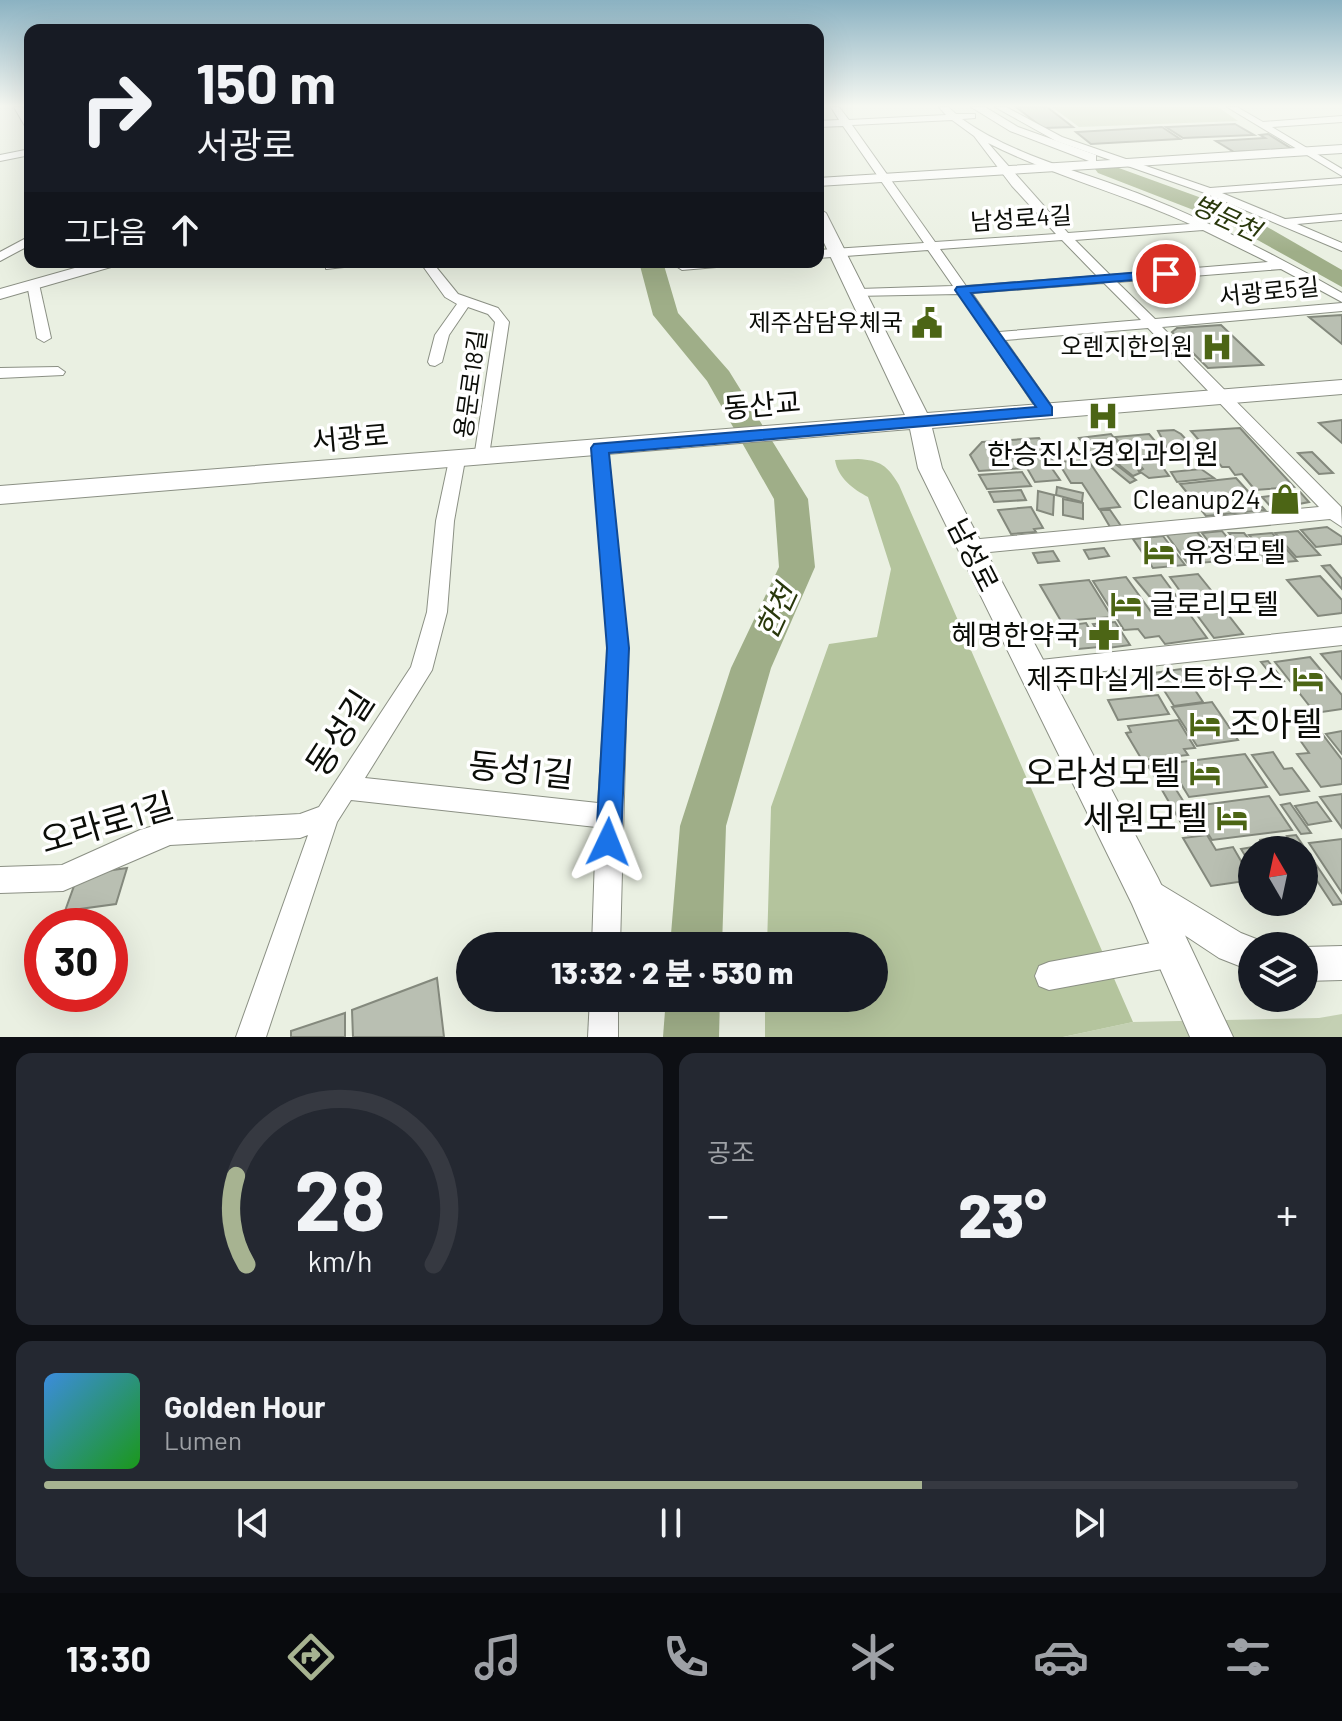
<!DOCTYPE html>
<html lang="ko">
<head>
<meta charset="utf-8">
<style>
	body { margin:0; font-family:Barlow,"Noto Sans KR",sans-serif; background:#242831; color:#f1f3f6; height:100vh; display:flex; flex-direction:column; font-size:30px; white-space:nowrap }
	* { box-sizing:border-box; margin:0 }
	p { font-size:26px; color:#9ea1a6 }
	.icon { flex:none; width:44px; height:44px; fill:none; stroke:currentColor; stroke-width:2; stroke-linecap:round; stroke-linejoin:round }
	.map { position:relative; height:1037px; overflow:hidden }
	.sheet { display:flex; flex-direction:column; gap:16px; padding:16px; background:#0d0f14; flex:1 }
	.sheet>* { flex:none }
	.guide { position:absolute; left:24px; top:24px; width:800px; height:244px; border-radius:16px; box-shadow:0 8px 32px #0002; background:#171b24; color:#f1f3f6; overflow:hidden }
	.needle { width:52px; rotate:351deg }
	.tools { position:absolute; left:1238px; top:836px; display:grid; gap:16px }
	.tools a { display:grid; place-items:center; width:80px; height:80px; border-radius:50%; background:#171b24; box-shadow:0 8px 32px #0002; font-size:40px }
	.speed { position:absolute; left:24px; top:908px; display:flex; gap:16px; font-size:40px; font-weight:700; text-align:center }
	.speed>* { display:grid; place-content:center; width:104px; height:104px; border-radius:50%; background:#171b24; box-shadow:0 8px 32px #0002; line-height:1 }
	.speed .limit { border:12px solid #d22; background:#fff; color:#111 }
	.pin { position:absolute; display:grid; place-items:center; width:68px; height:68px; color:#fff; margin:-34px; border:4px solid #fff; border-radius:50%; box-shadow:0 2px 8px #0007 }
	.me { position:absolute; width:88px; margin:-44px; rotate:2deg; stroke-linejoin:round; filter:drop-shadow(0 0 6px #0008) }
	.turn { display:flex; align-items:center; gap:28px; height:168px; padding:0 40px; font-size:36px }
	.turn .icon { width:104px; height:104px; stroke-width:2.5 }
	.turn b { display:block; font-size:56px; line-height:68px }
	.then { display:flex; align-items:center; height:76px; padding:0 40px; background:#0003; gap:16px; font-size:30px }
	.big { font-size:60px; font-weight:800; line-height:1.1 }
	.sheet .tile { flex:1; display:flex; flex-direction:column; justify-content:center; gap:12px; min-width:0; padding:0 28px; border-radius:16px; background:#242831 }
	.sheet .dial { align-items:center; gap:0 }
	.dial svg { height:208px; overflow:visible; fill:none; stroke:#363941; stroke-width:7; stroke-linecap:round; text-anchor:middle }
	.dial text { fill:#f1f3f6; stroke:none }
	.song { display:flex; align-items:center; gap:24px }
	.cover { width:96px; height:96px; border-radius:12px; background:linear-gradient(135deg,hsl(210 70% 55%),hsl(120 70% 35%)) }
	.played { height:8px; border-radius:4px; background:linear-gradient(90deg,#a7b391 70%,#363941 70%) }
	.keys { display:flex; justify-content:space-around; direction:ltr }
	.heat { display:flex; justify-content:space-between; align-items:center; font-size:44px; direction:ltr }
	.sheet .tiles { flex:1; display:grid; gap:16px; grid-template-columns:1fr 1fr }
	.tile:last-child { grid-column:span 2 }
	.trip { position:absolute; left:456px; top:932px; width:432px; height:80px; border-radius:40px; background:#171b24; box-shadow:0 8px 32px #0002; font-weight:800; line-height:80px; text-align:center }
	.tabs { display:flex; height:128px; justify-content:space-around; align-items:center; background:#090b0e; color:#9ea1a6 }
	.tabs .icon { width:56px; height:56px }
	.tabs .current { color:#a7b391 }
	.tabs b { font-size:36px; color:#f1f3f6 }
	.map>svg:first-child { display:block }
	.green { fill:#c4d0b3 }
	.forest { fill:#b4c49d }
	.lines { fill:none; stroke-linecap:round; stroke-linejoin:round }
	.river { fill:#9fae88; fill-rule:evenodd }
	.building { fill:#b9bfb2; stroke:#84897d; stroke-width:2 }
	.minor-casing { stroke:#8b9084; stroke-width:2 }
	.tertiary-casing { stroke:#8b9084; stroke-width:2 }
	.secondary-casing { stroke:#8b9084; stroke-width:2 }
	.minor { fill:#fff; fill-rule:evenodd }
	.tertiary { fill:#fff; fill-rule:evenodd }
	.secondary { fill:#fff; fill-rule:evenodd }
	.route { fill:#1a73e8; stroke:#114b97; stroke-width:2 }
	.labels { text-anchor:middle; stroke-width:7; stroke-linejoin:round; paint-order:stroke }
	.far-street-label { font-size:24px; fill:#0b0d08; stroke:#fff }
	.far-poi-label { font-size:24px; fill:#0b0d08; stroke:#fff; text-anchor:end }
	.far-water-label { font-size:26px; font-style:italic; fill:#29380c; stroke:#fff }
	.street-label { font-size:28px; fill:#0b0d08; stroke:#fff }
	.poi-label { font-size:28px; fill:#0b0d08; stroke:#fff; text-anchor:end }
	.water-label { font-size:30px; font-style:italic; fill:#29380c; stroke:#fff }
	.near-poi-label { font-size:34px; fill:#0b0d08; stroke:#fff; text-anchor:end }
	.near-street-label { font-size:34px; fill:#0b0d08; stroke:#fff }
</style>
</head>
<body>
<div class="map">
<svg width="1342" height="1037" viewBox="0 0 1342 1037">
	<rect width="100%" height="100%" fill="#eaf0e2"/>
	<g class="green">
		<polygon points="1052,107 1218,107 1238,121 1079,127"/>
		<polygon points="1342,1014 1342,1037 1063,1037 1133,1022 1319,1018"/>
	</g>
	<path class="forest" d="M858 459C880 460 888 466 899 485L1133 1022 1063 1037H765V998H874V946H767L771 807 829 644 877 637 891 569 868 497C853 489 838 478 835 460Z"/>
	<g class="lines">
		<g class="river">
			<polygon points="1105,163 1243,213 1342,270 1342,287 1227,223 1098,173 1095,169"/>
			<polygon points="639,262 663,262 678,313 729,371 808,499 815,567 771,668 726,826 722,946 670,946 680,826 731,668 779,567 774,499 707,381 653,315"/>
			<polygon points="666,998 720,998 719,1037 663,1037"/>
		</g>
	</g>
	<g class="building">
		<polygon points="1016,107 1047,107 1073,127 1043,128"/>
		<polygon points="1235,124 1254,135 1183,138 1166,127"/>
		<polygon points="1162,127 1180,139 1091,144 1076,132"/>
		<polygon points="1268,134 1292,149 1234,152 1216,141 1265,138 1260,135"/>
		<polygon points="1342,315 1342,344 1309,317"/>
		<polygon points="1221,325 1263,365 1208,368 1172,332 1177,328"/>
		<polygon points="1342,420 1342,443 1319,423"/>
		<polygon points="1240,428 1294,487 1255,490 1242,474 1235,475 1229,467 1222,467 1191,431"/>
		<polygon points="1174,430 1181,434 1195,449 1167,448 1158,431"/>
		<polygon points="1111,434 1130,458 1097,461 1079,438"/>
		<polygon points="1149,434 1166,454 1131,457 1115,437"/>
		<polygon points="1039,438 1057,467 1051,467 1060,480 1035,482 1027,468 979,471 970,455 982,442"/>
		<polygon points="1312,452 1333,473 1319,474 1298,453"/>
		<polygon points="1133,459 1140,473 1133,476 1118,464"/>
		<polygon points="1088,460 1120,507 1099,509 1082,483 1071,483 1058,462"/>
		<polygon points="1159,462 1169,476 1149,478 1139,471 1143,469 1138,463"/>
		<polygon points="1114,463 1136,480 1130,483 1108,465"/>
		<polygon points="1201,469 1214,478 1177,482 1171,472"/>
		<polygon points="1022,472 1031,486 987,489 979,475"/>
		<polygon points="1236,478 1265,510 1206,516 1180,484"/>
		<polygon points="1057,487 1083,493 1082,502 1056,495"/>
		<polygon points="1021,490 1026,500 994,502 989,492"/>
		<polygon points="1038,491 1054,495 1053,515 1037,510"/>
		<polygon points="1300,492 1309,502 1273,509 1262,497"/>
		<polygon points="1063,499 1083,503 1083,519 1063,515"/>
		<polygon points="1031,507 1043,528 1034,529 1036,532 1011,534 998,510"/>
		<polygon points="1100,510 1110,510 1121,526 1110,527"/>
		<polygon points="1327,527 1342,537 1342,544 1316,547 1301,530"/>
		<polygon points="1222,531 1246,561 1225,563 1202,533"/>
		<polygon points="1298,531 1320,555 1296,557 1275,533"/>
		<polygon points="1197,532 1221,561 1188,564 1166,534"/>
		<polygon points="1229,533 1244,533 1267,560 1252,562"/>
		<polygon points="1272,533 1297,561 1273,563 1249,535"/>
		<polygon points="1163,536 1185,565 1153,568 1133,539"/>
		<polygon points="1104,548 1109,556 1089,559 1084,550"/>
		<polygon points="1053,551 1059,561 1038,563 1033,553"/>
		<polygon points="1330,565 1342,579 1342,589 1322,566"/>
		<polygon points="1198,574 1214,594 1185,598 1170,577"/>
		<polygon points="1161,575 1207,638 1165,644 1159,636 1145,638 1138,629 1124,630 1093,581 1126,577 1154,616 1165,615 1134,578"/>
		<polygon points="1320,576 1342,600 1342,613 1318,616 1287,580"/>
		<polygon points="1089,580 1112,617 1061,621 1040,585"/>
		<polygon points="1211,605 1222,607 1243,634 1214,638 1194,611 1199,606"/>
		<polygon points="1115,622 1130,645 1108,648 1093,624"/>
		<polygon points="1086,623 1100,647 1078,649 1064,626"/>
		<polygon points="1342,651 1342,679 1321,654"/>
		<polygon points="1310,657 1342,695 1342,709 1315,713 1275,662"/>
		<polygon points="1268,661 1284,681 1277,682 1261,662"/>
		<polygon points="1181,669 1203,702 1174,706 1153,673"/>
		<polygon points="1158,695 1169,714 1118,720 1108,700"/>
		<polygon points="1212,702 1238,740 1197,746 1172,707"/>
		<polygon points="1178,720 1195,748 1184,749 1188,755 1142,760 1126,733 1131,732 1128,726"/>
		<polygon points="1317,727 1342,760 1342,784 1321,787 1297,754 1309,753 1300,740 1315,738 1307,729"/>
		<polygon points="1342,731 1342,754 1326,734"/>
		<polygon points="1273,752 1284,769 1292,768 1309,791 1280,795 1252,755"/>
		<polygon points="1245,754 1267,787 1189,797 1178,779 1157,781 1148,766"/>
		<polygon points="1175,788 1187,807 1269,796 1292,830 1212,840 1207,832 1188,835 1162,790"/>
		<polygon points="1342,794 1342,828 1320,797"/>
		<polygon points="1317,802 1331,821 1308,825 1295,806"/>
		<polygon points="1290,803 1311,833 1301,834 1281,805"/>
		<polygon points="1207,835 1216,850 1233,847 1252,880 1211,886 1183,838"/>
		<polygon points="1296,835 1342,903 1342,904 1333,905 1304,861 1304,850 1297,850 1287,836"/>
		<polygon points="1279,837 1287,850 1252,850 1252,867 1241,849 1259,846 1260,840"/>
		<polygon points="1342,839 1342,893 1309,843"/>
		<polygon points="127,868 116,904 65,911 78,875"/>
		<polygon points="437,978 444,1037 353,1037 352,1010"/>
		<polygon points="345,1013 345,1037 291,1037 291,1031"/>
	</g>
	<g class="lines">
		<defs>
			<g id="minor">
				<polygon points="14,107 22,107 30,119 30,126 25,126"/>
				<path d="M831 107H839L849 120 946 115 939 107H948L956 114H975V118L962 119C1014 156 1078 170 1137 193 1208 221 1276 255 1342 293V302L1281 269 1117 282 1155 319 1342 303V311L1162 327 1341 507 1342 527 1330 519 969 554 962 552 960 547 962 542 969 540 1319 507 1148 328 1005 340 1055 411 1047 416 1041 415 959 294 854 296V290L859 289 953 286 928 250 818 258V250L924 243 843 126 818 127V121L839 120ZM952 120 974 136 1012 186 1056 234 935 242 852 125ZM988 143C1053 176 1124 194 1190 224L1068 233ZM1203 230 1268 262 1110 275 1075 240ZM1062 240 1097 276 966 286 940 249ZM1104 283 1141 320 999 332 972 293Z"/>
				<polygon points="995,107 1006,107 1062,137 1210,188 1342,178 1342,184 1222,193 1285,219 1342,214 1342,220 1297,224 1342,243 1342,251 1202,192 1056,141"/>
				<polygon points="1227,107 1237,107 1263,122 1342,116 1342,122 1272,127 1342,169 1342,176"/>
				<polygon points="30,149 30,155 0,161 0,155"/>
				<polygon points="30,236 30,245 0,261 0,252"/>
				<polygon points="331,262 359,262 353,266 326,269 326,263"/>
				<polygon points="420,262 432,262 458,294 498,308 509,322 488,462 482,464 474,458 495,322 488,314 468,307 449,335 442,362 435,366 430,365 428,362 435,335 457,304 445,297"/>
				<polygon points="685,262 734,262 728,266 682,270 676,266"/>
				<polygon points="33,280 39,284 51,338 44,342 37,338 27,284"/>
				<polygon points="58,367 65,372 63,375 0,378 0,368"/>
				<polygon points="600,442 608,448 628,648 620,946 592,946 596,827 351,800 337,822 266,1037 236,1037 308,835 300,838 170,845 63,891 0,893 0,867 62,865 140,830 170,821 300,814 319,807 411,667 427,612 436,521 449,460 457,454 465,460 454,521 447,612 432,670 365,778 598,803 608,648 592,448"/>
				<polygon points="1342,627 1342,645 1031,679 1023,677 1020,670 1023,663 1031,661"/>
				<polygon points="1173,939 1183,943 1187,953 1183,963 1173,967 1049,990 1039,986 1035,976 1039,966 1049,962"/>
				<polygon points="590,998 618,998 618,1037 588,1037"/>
			</g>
			<g id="tertiary">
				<polygon points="971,107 985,107 1018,127 1096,155 1096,161 1342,145 1342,153 818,186 818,178 1089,161 1010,131"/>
				<polygon points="96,262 121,262 118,265 0,299 0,289"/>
				<polygon points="1150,878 1241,933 1264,942 1265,946 1252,946 1252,971 1219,958 1139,905 1134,894 1139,883"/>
				<polygon points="1342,946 1342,980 1304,981 1304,947"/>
			</g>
			<polygon id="secondary" points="818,208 826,213 927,413 1342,380 1342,394 932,428 942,468 1158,878 1233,1037 1190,1037 1132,904 918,468 910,429 0,504 0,486 905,415 818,230"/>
		</defs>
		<use href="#minor" class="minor-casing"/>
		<use href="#tertiary" class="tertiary-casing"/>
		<use href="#secondary" class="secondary-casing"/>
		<use href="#minor" class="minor"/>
		<use href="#tertiary" class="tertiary"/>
		<use href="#secondary" class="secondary"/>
	</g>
	<linearGradient id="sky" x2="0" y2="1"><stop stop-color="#8bb2c2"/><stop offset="0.42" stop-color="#f6f8f2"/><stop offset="1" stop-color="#f6f8f2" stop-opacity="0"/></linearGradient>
	<rect width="1342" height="252" fill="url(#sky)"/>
	<polygon class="route" points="1166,270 1173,274 1171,277 971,293 1052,407 1052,415 609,453 629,648 621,842 617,851 608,855 599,851 596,842 607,648 591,448 594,444 1036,407 955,290 957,287"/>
	<defs>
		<symbol id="civic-bare" viewBox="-9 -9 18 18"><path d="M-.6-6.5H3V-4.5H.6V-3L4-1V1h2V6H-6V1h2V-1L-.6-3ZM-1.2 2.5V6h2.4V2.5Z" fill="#4c6515" stroke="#fff" stroke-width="2.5" paint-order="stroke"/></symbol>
		<symbol id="hospital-bare" viewBox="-9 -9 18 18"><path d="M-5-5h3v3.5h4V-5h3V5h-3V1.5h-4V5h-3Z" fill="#4c6515" stroke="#fff" stroke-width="2.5" paint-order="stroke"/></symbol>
		<symbol id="shop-bare" viewBox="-9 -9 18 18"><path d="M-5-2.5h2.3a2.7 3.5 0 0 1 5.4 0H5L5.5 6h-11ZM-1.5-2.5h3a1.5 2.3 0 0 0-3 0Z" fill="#4c6515" stroke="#fff" stroke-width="2.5" paint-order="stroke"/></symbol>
		<symbol id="hotel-bare" viewBox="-9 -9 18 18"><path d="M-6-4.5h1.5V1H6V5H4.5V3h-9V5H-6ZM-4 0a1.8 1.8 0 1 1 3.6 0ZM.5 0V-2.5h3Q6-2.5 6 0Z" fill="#4c6515" stroke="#fff" stroke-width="2.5" paint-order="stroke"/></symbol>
		<symbol id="pharmacy-bare" viewBox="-9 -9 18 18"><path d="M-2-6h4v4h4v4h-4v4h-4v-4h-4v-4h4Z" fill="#4c6515" stroke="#fff" stroke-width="2.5" paint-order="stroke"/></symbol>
	</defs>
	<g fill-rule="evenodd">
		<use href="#civic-bare" x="905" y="301" width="44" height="44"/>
		<use href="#hospital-bare" x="1195" y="325" width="44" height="44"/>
		<use href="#hospital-bare" x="1081" y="394" width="44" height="44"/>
		<use href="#shop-bare" x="1263" y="477" width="44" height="44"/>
		<use href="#hotel-bare" x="1137" y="530" width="44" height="44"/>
		<use href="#hotel-bare" x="1104" y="582" width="44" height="44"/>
		<use href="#pharmacy-bare" x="1082" y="613" width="44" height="44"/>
		<use href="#hotel-bare" x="1286" y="657" width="44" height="44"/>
		<use href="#hotel-bare" x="1183" y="702" width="44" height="44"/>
		<use href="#hotel-bare" x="1183" y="751" width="44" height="44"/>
		<use href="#hotel-bare" x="1210" y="796" width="44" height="44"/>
	</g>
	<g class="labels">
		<g class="far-street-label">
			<text transform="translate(1021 219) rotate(-4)" y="8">남성로4길</text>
			<text transform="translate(1269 292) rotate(-6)" y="8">서광로5길</text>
			<text transform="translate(471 384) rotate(-82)" y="8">용문로18길</text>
		</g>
		<g class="far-poi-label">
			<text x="903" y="331">제주삼담우체국</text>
			<text x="1193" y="355">오렌지한의원</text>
		</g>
		<g class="far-water-label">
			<text transform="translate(1226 218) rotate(25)" y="9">병문천</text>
		</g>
		<g class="street-label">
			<text transform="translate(762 405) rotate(-5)" y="10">동산교</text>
			<text transform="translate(350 438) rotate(-5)" y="10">서광로</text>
			<text transform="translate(973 555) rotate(63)" y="10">남성로</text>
		</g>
		<g class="poi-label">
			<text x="1103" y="464" text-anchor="middle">한승진신경외과의원</text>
			<text x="1261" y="509">Cleanup24</text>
			<text x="1183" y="562" text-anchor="start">유정모텔</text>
			<text x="1150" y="614" text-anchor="start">글로리모텔</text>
			<text x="1080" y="645">혜명한약국</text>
			<text x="1284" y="689">제주마실게스트하우스</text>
		</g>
		<g class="water-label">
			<text transform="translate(777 612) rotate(-65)" y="10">한천</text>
		</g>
		<g class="near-poi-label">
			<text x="1229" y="736" text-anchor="start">조아텔</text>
			<text x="1181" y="785">오라성모텔</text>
			<text x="1208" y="830">세원모텔</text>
		</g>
		<g class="near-street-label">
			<text transform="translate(340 733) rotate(-57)" y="12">동성길</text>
			<text transform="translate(521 770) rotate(6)" y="12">동성1길</text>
			<text transform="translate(107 823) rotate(-16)" y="12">오라로1길</text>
		</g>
	</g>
</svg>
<div class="tools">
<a><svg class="needle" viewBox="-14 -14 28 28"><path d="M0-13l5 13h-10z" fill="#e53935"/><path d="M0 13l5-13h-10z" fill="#9ea1a6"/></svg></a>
<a><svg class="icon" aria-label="layers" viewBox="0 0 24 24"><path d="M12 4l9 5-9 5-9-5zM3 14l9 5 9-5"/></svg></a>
</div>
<div class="speed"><div class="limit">30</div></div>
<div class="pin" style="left:1166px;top:274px;background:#d93025"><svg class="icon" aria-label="arrive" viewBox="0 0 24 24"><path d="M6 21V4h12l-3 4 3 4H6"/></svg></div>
<svg class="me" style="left:608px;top:842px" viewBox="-20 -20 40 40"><path d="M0-17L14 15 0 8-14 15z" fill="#1a73e8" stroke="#fff" stroke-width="4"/></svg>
<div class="trip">13:32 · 2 분 · 530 m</div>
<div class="guide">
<div class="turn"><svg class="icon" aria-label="right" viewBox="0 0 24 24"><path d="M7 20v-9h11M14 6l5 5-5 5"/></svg><div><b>150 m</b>서광로</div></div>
<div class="then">그다음<svg class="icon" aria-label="ahead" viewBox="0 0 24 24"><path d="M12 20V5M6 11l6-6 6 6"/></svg></div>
</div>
</div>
<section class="sheet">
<div class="tiles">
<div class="tile dial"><svg viewBox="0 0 100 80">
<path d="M14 69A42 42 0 1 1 86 69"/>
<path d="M14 69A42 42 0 0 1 10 35" stroke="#a7b391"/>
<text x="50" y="56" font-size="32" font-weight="700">28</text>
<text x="50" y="72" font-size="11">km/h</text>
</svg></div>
<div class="tile"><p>공조</p>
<div class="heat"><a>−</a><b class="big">23°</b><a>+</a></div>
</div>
<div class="tile">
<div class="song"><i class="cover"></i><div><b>Golden Hour</b><p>Lumen</p></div></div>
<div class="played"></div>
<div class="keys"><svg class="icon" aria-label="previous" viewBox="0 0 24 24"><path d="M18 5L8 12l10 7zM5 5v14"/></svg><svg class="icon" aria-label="pause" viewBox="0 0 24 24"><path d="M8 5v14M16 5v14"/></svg><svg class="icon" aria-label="next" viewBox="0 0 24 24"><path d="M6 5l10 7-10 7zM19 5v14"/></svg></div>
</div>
</div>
</section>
<nav class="tabs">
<b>13:30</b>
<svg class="icon current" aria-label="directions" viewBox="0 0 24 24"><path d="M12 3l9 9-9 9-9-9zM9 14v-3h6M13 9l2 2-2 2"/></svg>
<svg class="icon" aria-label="music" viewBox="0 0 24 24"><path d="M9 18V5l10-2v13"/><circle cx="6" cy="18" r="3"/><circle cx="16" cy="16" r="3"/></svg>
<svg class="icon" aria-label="phone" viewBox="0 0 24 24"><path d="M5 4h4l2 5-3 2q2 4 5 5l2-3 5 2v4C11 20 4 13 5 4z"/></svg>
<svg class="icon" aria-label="climate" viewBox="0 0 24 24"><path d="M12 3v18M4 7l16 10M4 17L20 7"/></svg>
<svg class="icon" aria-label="car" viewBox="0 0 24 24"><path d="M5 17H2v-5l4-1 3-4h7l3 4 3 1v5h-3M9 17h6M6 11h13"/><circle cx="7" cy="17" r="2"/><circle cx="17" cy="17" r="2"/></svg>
<svg class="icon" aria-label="filters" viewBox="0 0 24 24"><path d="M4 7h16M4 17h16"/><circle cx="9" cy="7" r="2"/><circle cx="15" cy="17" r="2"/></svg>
</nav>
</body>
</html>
